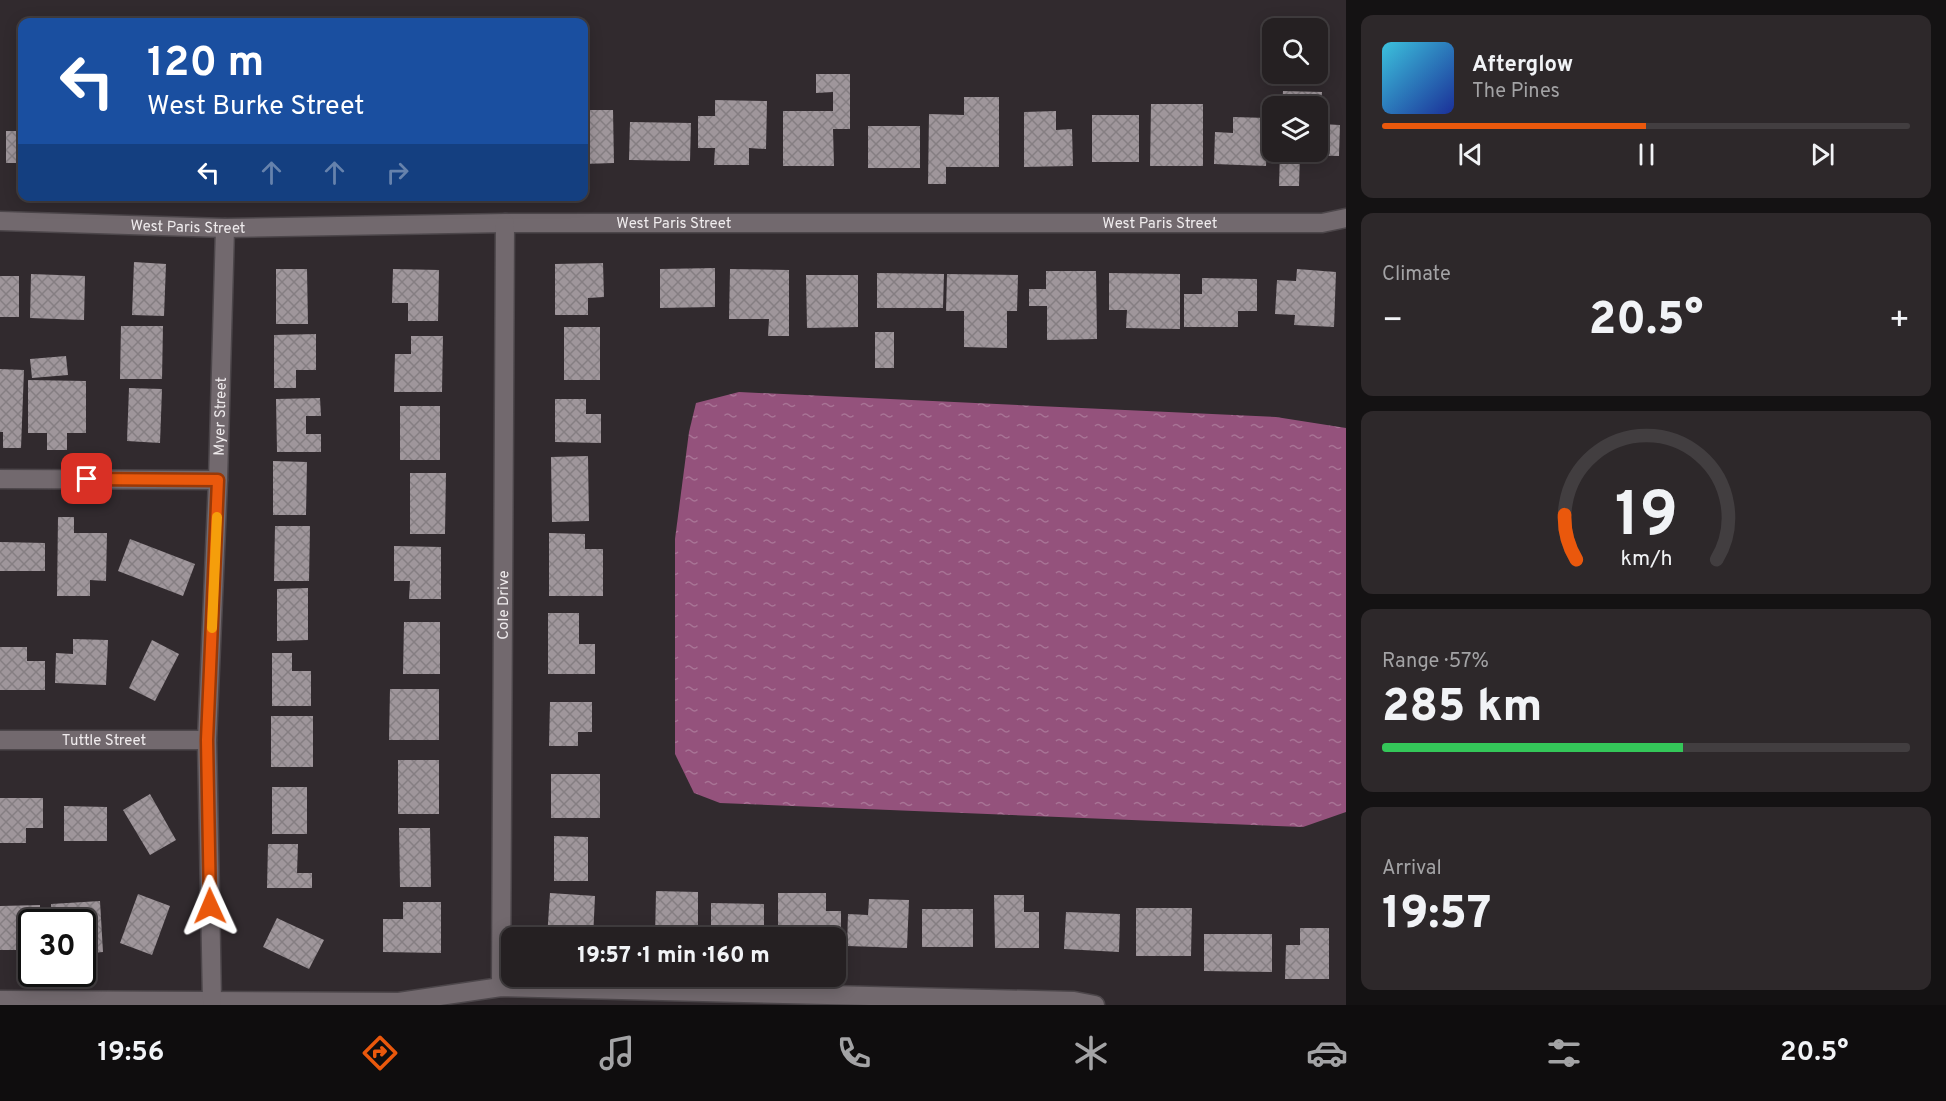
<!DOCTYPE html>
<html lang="en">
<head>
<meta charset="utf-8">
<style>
	body { margin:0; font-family:Overpass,sans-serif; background:#2d282a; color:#f1f3f6; height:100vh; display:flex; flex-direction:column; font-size:22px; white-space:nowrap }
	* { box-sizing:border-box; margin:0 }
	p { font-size:20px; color:#a3a3a5 }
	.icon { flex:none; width:33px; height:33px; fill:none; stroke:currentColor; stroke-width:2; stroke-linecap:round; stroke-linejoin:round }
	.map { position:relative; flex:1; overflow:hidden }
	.drawer { display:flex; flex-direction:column; gap:15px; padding:15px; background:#141213; width:600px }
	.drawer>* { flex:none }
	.guide { position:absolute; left:18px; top:18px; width:570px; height:183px; border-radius:12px; box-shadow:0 3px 15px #0003,0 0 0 2px #423e40; background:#1a4fa0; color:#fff; overflow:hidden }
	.tools { position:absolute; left:1262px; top:18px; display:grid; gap:12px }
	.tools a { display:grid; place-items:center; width:66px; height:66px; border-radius:12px; background:#252022; box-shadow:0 3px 15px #0003,0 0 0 2px #423e40; font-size:30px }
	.speed { position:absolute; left:18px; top:909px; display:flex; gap:12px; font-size:30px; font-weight:700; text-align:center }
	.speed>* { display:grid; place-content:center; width:78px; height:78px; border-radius:50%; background:#252022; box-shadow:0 3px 15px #0003,0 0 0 2px #423e40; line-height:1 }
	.speed .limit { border:3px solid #111; border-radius:9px; background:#fff; color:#111 }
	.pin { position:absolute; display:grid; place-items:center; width:51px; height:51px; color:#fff; margin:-26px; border-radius:12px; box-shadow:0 3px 9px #0006 }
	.me { position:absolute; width:66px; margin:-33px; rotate:359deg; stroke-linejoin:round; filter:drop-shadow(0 0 4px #0008) }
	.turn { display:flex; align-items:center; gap:21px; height:126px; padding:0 30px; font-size:27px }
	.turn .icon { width:78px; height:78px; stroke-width:2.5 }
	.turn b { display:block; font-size:42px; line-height:51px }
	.lanes { display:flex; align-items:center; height:57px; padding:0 30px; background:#0003; justify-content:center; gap:30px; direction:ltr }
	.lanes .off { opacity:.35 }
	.big { font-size:45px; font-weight:800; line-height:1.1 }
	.drawer .card { flex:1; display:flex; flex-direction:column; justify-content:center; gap:9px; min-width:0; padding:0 21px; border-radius:12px; background:#2d282a }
	.drawer .dial { align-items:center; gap:0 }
	.dial svg { height:156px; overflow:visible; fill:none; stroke:#423e40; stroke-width:7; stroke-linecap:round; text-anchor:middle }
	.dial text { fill:#f1f3f6; stroke:none }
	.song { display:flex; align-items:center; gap:18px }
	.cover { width:72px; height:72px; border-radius:9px; background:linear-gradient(135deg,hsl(190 70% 55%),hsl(230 70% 35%)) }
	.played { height:6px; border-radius:3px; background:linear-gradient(90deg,#ea580c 50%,#423e40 50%) }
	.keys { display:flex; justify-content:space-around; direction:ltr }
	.heat { display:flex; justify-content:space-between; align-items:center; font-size:33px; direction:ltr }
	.charge { height:9px; border-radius:4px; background:linear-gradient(90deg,#34c759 57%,#423e40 0) }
	.trip { position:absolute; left:501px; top:927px; width:345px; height:60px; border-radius:12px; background:#252022; box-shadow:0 3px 15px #0003,0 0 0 2px #423e40; font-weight:800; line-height:60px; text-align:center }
	.menu { display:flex; height:96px; justify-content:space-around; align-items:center; background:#0f0d0e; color:#a3a3a5 }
	.menu .icon { width:42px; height:42px }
	.menu .selected { color:#ea580c }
	.menu b { font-size:27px; color:#f1f3f6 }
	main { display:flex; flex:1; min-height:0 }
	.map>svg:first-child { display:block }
	.water { fill:url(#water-ripples) }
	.building { fill:url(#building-cross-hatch) }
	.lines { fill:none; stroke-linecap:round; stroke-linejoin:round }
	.street-casing { stroke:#4c464a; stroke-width:21 }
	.street { stroke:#72696e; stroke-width:18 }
	.route-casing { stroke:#983908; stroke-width:15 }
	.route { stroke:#ea580c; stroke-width:10 }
	.slow { stroke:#f59e0b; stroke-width:10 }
	.labels { text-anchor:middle; stroke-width:6; stroke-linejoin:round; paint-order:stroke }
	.street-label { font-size:15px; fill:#efebed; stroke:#312a2e }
</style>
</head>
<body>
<main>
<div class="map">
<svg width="1346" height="1005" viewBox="0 0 1346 1005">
	<defs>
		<pattern id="water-ripples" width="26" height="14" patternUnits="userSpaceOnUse" patternTransform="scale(1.5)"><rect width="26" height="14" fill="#94527c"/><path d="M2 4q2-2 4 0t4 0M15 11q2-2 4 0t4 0" fill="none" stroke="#a87395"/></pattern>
		<pattern id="building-cross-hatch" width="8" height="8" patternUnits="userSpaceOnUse" patternTransform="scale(1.5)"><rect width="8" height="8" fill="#9f969b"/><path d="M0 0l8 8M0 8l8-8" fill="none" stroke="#857e82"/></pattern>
	</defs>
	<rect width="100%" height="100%" fill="#312a2e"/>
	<polygon class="water" points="739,392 1276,417 1346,428 1346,812 1303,827 720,803 694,793 675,754 675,539 689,432 696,403"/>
	<g class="building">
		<polygon points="816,74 850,74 850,129 833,129 834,166 783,166 783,111 833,111 833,92 816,93"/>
		<polygon points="1283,91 1322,92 1321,124 1340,125 1339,156 1300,155 1299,186 1279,186 1280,152 1317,152 1317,106 1282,106"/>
		<polygon points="964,97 999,97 999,167 946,167 946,184 928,184 929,114 964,115"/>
		<polygon points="715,100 767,101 766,149 749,148 749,165 714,165 715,148 698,148 698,116 715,116"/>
		<polygon points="1151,104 1203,104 1203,166 1150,166"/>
		<polygon points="584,110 613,110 614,163 584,164"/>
		<polygon points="1056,111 1056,130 1072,129 1073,166 1024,167 1024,112"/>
		<rect x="1092" y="115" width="47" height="47"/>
		<polygon points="1233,117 1268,118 1266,166 1214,164 1215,132 1233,133"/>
		<polygon points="630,122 691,123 690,161 629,160"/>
		<rect x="868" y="126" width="52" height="42"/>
		<rect x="6" y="131" width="16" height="32"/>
		<polygon points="134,262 166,264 164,316 132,315"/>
		<polygon points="603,263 604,297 588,298 588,315 555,315 555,264"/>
		<polygon points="715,268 715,307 660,308 660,269"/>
		<polygon points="276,269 307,269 308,324 276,324"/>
		<polygon points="393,269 439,270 438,321 408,321 408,303 392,303"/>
		<polygon points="730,269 789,270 789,336 768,336 769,319 729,319"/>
		<polygon points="1297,269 1336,272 1334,327 1294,325 1295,315 1275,314 1277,280 1296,281"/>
		<polygon points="1046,271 1096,271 1097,339 1047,340 1047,306 1029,306 1029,289 1046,289"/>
		<polygon points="877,273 944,274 943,308 877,308"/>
		<polygon points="1109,273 1180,274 1180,329 1126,328 1127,310 1109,310"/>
		<polygon points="31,274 85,276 84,320 30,318"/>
		<polygon points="947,274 1018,275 1017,311 1007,311 1007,348 964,347 964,311 946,311"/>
		<polygon points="806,275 858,275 858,327 807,328"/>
		<rect x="0" y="276" width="19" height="41"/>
		<polygon points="1202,278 1257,279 1257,311 1238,311 1238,327 1184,327 1184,294 1202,294"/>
		<polygon points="121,326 163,326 162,379 120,379"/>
		<rect x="564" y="327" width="36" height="53"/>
		<rect x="875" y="332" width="19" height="36"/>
		<polygon points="316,334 316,370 296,370 296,388 274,388 274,335"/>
		<polygon points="411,336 443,336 442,392 394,392 395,354 411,354"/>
		<polygon points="66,356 68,375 32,378 30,359"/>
		<polygon points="0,369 24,370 21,448 3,448 3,432 0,432"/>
		<polygon points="28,380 86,381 86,433 67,433 67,450 47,450 47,433 28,433"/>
		<polygon points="129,388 162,389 160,443 127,441"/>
		<polygon points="320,398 321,416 306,416 306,434 321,434 321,452 277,452 276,399"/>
		<polygon points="555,399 586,399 586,414 601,414 601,443 555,442"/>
		<rect x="400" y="406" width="40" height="54"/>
		<polygon points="588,456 589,521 552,522 551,457"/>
		<polygon points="273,461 307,462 306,515 273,515"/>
		<polygon points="410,473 446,473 445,534 410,534"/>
		<polygon points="58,517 74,517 74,533 107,533 106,581 90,580 90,596 57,596"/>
		<polygon points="275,526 310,526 309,581 274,581"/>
		<polygon points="549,533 585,534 585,549 603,549 603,596 549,596"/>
		<polygon points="130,539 195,564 183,596 118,571"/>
		<polygon points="0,542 45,543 45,571 0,571"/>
		<polygon points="394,546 441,547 441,599 409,599 410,581 394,581"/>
		<polygon points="308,588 308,640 277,641 277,589"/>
		<polygon points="548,613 579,613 579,644 595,644 595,674 548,674"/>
		<polygon points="404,622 440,622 440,674 403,674"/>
		<polygon points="73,639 108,640 106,685 55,683 56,653 73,654"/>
		<polygon points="152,640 179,654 155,701 129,688"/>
		<polygon points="0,647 27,647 27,661 45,661 45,690 0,690"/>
		<polygon points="272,653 292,653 292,671 311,671 311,706 272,706"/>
		<polygon points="390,689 439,689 439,740 389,740"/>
		<polygon points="550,702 592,702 592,732 578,732 578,746 549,746"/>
		<rect x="271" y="716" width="42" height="51"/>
		<rect x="398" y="760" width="41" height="54"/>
		<rect x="551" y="774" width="49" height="44"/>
		<rect x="272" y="787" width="35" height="47"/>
		<polygon points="150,794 176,840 150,855 123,810"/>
		<polygon points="0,798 43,798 43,828 26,828 26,843 0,843"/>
		<polygon points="64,806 107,807 107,841 64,841"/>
		<polygon points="399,828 430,828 431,887 400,887"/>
		<polygon points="554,836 588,837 588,881 554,881"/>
		<polygon points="268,844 298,844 297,873 312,873 312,888 267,888"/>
		<polygon points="656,891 698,892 698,938 655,938"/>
		<polygon points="550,893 595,896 593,938 547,938"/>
		<polygon points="778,893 826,893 826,911 841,911 841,946 836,946 836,938 778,938"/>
		<polygon points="138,894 170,906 152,955 120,943"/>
		<polygon points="994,895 1024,895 1024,912 1039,912 1039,948 995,948"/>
		<polygon points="869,899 909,900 907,948 847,946 848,914 868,915"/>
		<polygon points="100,901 103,952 82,954 82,922 52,922 51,904"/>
		<polygon points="403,902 441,902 441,953 383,952 383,919 403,919"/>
		<polygon points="711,903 764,904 764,938 711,938"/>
		<polygon points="40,905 40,922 32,922 32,950 0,950 0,906"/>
		<polygon points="1136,908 1192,908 1191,956 1136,956"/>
		<rect x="922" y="909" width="51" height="38"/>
		<polygon points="1066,912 1120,914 1119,952 1064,949"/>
		<polygon points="277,918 324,940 309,969 263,947"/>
		<polygon points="1300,928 1329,928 1329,979 1285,979 1286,945 1300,945"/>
		<polygon points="1204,934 1272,934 1272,972 1204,971"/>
	</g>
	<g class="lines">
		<defs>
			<g id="street">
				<path id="s1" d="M0 221 225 228 505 223H1322L1346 218"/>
				<polyline points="0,479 218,480"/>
				<path id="s2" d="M0 740H207"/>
				<path id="s3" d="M501 987 505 223"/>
				<polyline points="0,1000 399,1002 501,987 1074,1001 1095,1005"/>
				<path id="s4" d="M212 1001 207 740 218 480 225 228"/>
			</g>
		</defs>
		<use href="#street" class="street-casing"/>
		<use href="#street" class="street"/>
	</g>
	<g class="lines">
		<defs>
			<polyline id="route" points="87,479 218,480 207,740 210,906"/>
		</defs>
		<use href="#route" class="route-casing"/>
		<use href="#route" class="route"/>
		<polyline class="slow" points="212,628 217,517"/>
	</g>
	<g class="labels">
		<g class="street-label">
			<text dy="5" stroke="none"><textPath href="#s1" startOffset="674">West Paris Street</textPath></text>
			<text dy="5" stroke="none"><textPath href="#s1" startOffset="1160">West Paris Street</textPath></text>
			<text dy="5" stroke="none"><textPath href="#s1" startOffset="188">West Paris Street</textPath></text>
			<text dy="5" stroke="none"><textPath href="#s4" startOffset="585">Myer Street</textPath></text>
			<text dy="5" stroke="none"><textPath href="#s3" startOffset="382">Cole Drive</textPath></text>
			<text dy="5" stroke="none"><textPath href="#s2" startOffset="104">Tuttle Street</textPath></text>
		</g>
	</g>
</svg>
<div class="tools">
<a><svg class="icon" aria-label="search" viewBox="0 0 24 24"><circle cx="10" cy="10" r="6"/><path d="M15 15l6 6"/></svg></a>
<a><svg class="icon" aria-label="layers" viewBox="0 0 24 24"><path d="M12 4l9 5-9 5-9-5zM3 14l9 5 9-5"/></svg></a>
</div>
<div class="speed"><div class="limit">30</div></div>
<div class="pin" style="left:87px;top:479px;background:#d93025"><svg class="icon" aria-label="arrive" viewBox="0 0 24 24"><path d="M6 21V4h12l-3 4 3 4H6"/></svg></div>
<svg class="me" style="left:210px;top:906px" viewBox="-20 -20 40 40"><path d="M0-17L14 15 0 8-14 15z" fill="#ea580c" stroke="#fff" stroke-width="4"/></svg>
<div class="trip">19:57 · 1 min · 160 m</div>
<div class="guide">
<div class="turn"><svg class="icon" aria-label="left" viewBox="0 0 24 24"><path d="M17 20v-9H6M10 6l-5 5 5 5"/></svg><div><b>120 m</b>West Burke Street</div></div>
<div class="lanes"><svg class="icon" aria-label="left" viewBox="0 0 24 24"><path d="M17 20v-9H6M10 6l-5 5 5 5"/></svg><svg class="icon off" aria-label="ahead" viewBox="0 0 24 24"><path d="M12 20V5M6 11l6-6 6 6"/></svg><svg class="icon off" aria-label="ahead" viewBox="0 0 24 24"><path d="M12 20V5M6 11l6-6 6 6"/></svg><svg class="icon off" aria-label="right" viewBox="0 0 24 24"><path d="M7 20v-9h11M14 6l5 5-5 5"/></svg></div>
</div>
</div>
<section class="drawer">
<div class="card">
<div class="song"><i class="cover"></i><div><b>Afterglow</b><p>The Pines</p></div></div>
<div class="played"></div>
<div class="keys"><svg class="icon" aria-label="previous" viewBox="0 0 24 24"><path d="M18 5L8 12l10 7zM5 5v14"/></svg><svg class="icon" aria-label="pause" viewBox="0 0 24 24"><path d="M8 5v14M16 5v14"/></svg><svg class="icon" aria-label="next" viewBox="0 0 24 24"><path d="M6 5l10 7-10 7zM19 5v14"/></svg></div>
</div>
<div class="card"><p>Climate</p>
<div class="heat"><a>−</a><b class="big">20.5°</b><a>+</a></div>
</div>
<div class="card dial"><svg viewBox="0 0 100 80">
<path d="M14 69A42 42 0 1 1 86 69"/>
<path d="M14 69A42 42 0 0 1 8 46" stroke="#ea580c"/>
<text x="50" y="56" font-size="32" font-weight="700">19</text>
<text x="50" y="72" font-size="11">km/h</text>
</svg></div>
<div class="card"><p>Range · 57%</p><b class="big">285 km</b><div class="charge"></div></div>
<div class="card"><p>Arrival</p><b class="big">19:57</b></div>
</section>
</main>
<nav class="menu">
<b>19:56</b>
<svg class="icon selected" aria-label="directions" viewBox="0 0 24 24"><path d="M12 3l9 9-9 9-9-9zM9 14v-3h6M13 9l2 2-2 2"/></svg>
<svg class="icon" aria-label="music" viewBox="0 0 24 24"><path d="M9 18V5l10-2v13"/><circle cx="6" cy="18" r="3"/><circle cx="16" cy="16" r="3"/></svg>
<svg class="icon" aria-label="phone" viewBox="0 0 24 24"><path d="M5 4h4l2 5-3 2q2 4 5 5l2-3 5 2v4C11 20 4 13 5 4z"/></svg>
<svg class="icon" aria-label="climate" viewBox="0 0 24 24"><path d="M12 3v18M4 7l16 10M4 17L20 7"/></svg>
<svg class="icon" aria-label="car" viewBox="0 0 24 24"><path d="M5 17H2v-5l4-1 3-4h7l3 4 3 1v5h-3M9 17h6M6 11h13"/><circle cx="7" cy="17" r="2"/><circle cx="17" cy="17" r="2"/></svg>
<svg class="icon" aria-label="filters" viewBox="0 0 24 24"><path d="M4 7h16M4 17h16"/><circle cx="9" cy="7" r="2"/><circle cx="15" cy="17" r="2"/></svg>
<b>20.5°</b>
</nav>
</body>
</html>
